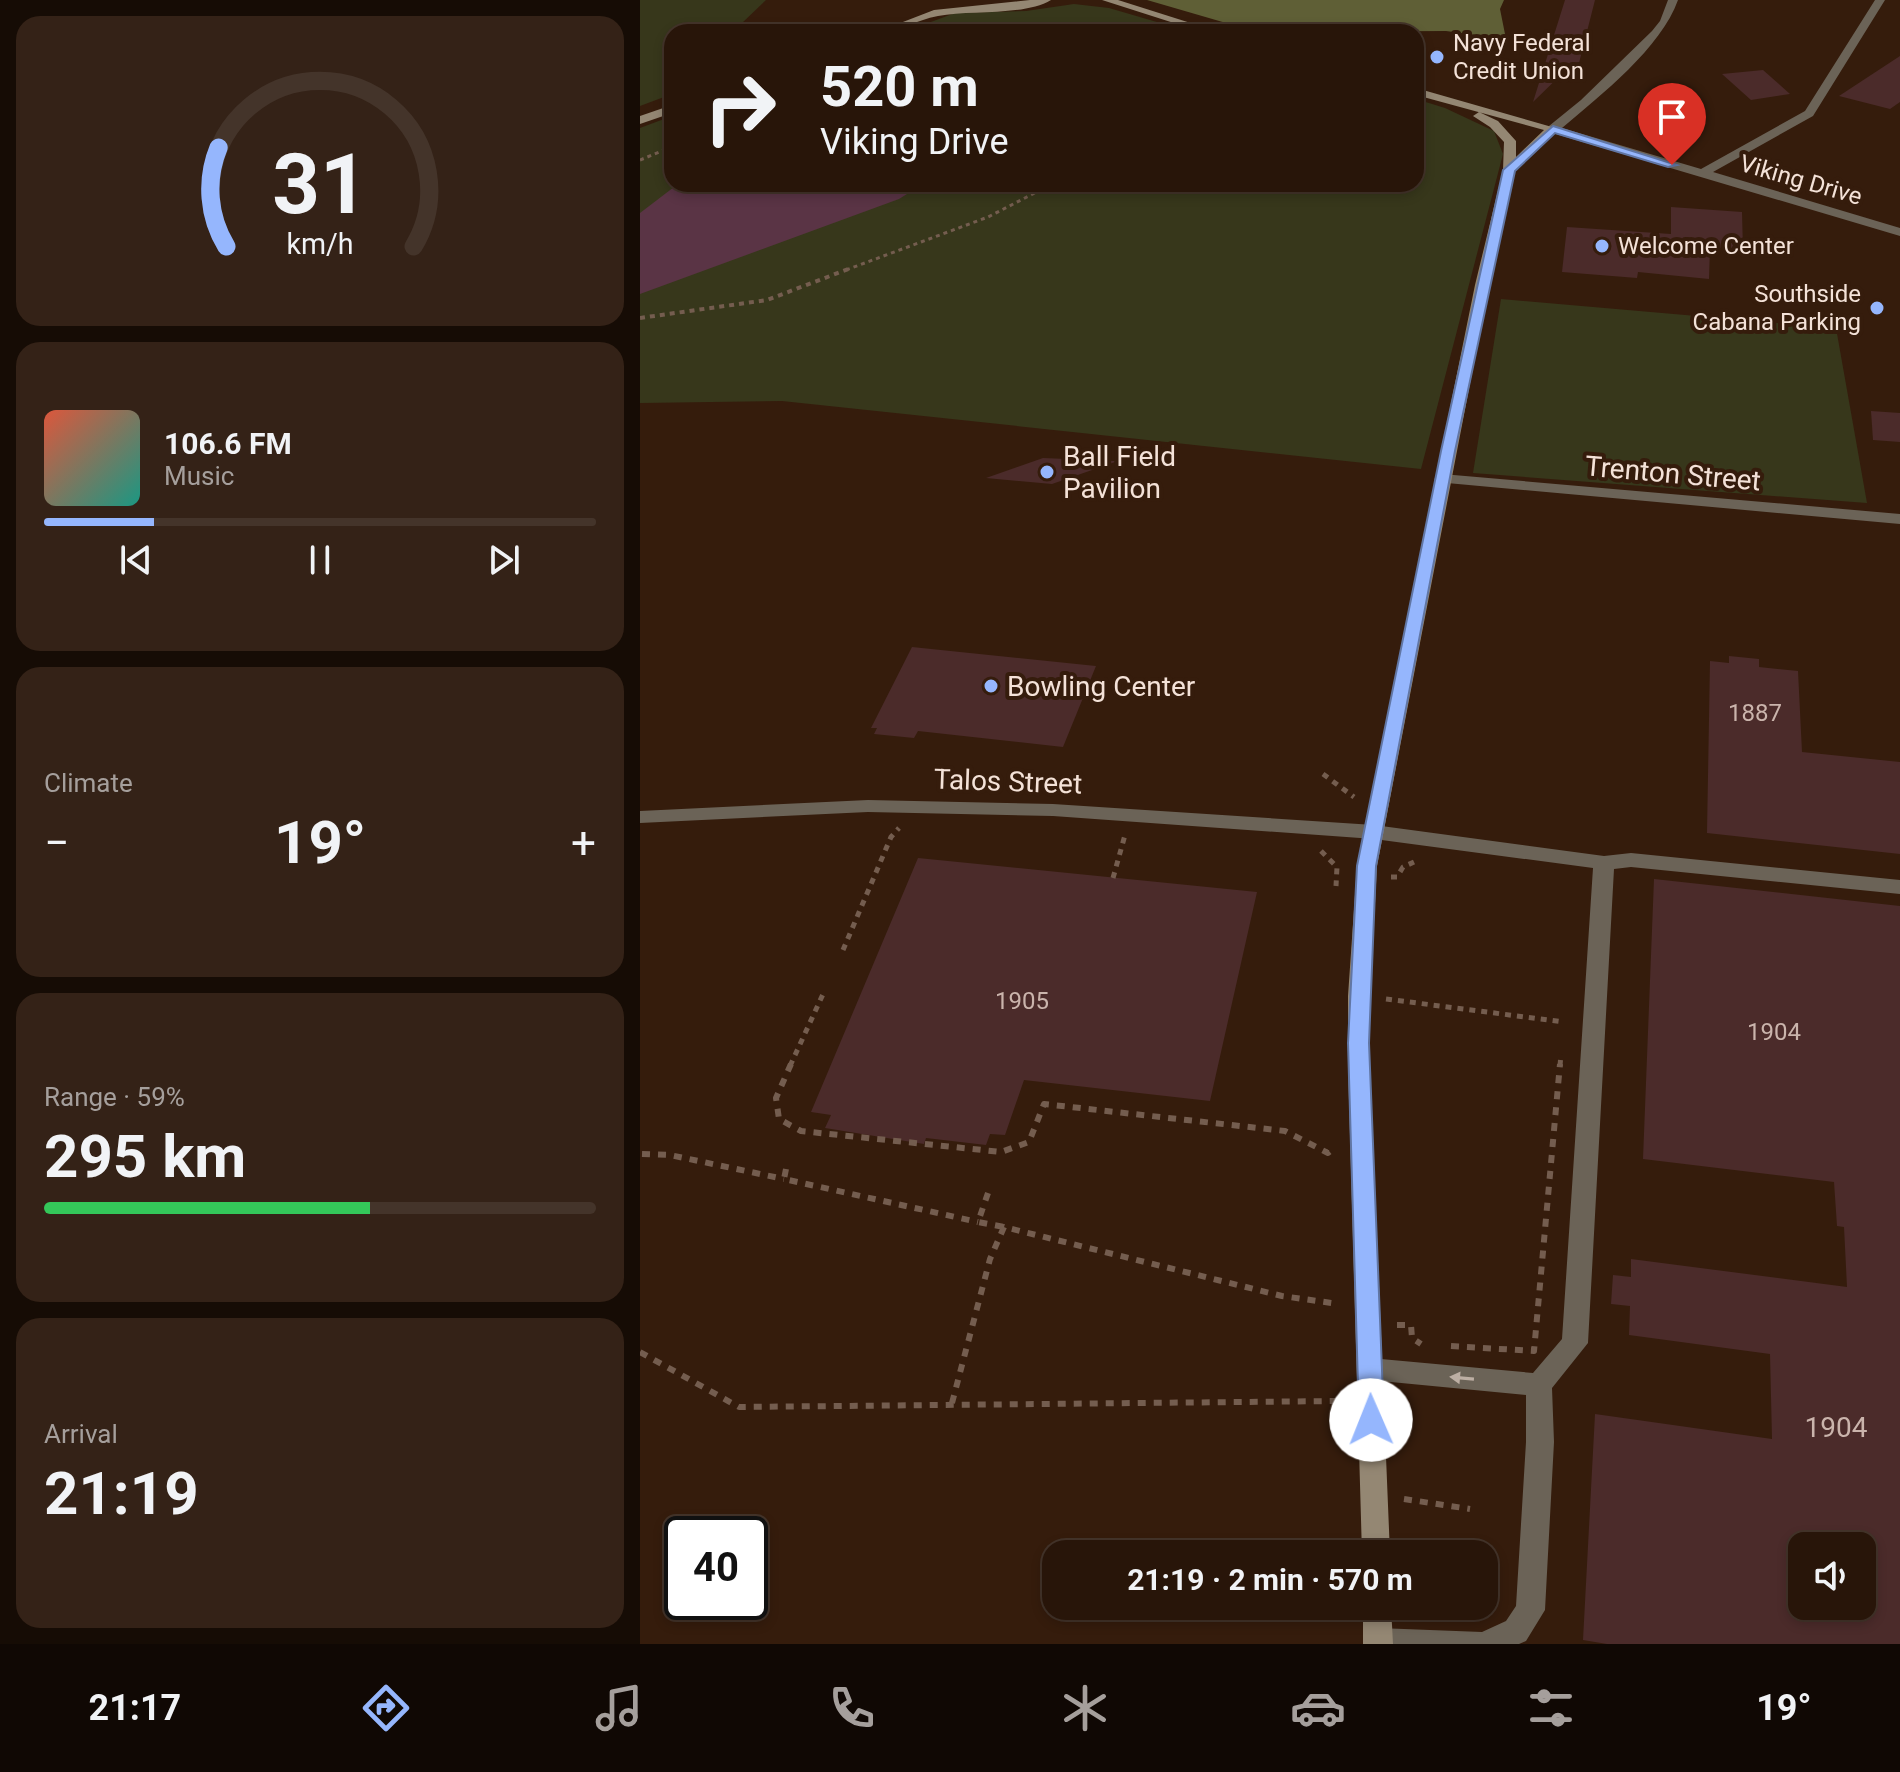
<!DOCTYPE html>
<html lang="en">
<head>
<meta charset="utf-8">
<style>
	body { margin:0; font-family:Roboto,sans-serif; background:#342217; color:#f1f3f6; height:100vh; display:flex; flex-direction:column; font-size:30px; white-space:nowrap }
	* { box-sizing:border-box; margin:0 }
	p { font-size:26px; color:#a59f9c }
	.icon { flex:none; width:44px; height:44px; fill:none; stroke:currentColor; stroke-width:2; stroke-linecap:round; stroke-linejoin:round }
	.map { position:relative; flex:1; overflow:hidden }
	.panel { display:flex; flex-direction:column; gap:16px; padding:16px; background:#160c05; width:640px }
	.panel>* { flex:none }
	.hud { position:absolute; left:24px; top:24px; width:760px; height:168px; border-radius:24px; box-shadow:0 4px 12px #0003,0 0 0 2px #44342a; background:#281509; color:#f1f3f6; overflow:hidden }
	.tools { position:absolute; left:1148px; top:1532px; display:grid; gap:16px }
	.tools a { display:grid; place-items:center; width:88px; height:88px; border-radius:16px; background:#281509; box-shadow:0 4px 12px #0003,0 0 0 2px #44342a; font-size:40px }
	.speed { position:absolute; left:24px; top:1516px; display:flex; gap:16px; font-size:40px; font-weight:700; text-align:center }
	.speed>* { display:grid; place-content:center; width:104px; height:104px; border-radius:50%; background:#281509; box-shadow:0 4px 12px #0003,0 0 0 2px #44342a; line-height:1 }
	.speed .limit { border:4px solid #111; border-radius:12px; background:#fff; color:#111 }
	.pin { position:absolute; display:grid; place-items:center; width:68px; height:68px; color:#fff; margin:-82px -34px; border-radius:50% 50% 50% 0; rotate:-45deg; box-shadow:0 0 8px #0007 }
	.pin .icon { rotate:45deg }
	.me { position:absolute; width:88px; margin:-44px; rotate:359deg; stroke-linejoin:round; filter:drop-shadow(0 0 6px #0008) }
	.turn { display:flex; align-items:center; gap:28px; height:168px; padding:0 24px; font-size:36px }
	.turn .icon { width:104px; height:104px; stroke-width:2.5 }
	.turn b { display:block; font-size:56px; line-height:68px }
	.big { font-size:60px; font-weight:700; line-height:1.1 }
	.panel .card { flex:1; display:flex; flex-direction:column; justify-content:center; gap:12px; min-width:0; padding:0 28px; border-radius:24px; background:#342217 }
	.panel .dial { align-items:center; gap:0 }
	.dial svg { height:208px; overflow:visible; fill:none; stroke:#44342a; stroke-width:7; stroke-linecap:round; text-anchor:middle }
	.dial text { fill:#f1f3f6; stroke:none }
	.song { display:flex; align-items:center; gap:24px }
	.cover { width:96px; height:96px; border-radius:12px; background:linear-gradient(135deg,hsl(10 70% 55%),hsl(170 70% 35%)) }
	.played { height:8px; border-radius:4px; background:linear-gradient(90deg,#95b6fd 20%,#44342a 20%) }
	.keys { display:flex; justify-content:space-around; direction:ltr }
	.heat { display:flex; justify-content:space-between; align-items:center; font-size:44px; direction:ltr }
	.charge { height:12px; border-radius:6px; background:linear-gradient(90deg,#34c759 59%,#44342a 0) }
	.trip { position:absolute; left:402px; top:1540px; width:456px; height:80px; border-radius:24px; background:#281509; box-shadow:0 4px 12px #0003,0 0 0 2px #44342a; font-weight:700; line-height:80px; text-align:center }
	.tabs { display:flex; height:128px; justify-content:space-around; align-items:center; background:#100804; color:#a59f9c }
	.tabs .icon { width:56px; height:56px }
	.tabs .selected { color:#95b6fd }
	.tabs b { font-size:36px; color:#f1f3f6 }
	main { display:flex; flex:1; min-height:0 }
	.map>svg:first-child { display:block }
	.green { fill:#37371b }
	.forest { fill:#5f5f36 }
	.water { fill:#5a3445 }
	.building { fill:#4b2b2a; fill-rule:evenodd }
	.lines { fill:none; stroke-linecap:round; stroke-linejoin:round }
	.path-far3 { stroke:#745d4f; stroke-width:3; stroke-dasharray:4 4; stroke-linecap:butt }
	.path-far2 { stroke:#745d4f; stroke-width:4; stroke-dasharray:5 5; stroke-linecap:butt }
	.path-far1 { stroke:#745d4f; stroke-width:5; stroke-dasharray:6 6; stroke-linecap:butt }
	.path { stroke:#745d4f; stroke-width:6; stroke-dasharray:8 8; stroke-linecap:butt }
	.street { fill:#6b6357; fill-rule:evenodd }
	.secondary { fill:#948773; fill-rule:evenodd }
	.oneway { fill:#bdafa4 }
	.route { fill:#95b6fd; stroke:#6176a4; stroke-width:2 }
	.poi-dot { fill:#95b6fd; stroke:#351c0c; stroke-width:3 }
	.labels { text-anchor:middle; stroke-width:8; stroke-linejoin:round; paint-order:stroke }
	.far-poi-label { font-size:24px; fill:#f4e2d8; stroke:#351c0c; text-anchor:start }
	.far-street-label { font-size:24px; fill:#f4e2d8; stroke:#351c0c }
	.number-label { font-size:24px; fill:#cab4ac }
	.poi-label { font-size:28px; fill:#f4e2d8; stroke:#351c0c; text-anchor:start }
	.street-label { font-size:28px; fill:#f4e2d8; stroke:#351c0c }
	.near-number-label { font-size:28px; fill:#cab4ac }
</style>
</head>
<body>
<main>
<section class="panel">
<div class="card dial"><svg viewBox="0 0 100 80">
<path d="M14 69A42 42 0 1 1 86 69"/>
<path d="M14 69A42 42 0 0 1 11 31" stroke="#95b6fd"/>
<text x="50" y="56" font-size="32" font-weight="700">31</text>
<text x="50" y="72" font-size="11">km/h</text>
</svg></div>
<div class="card">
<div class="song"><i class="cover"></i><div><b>106.6 FM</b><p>Music</p></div></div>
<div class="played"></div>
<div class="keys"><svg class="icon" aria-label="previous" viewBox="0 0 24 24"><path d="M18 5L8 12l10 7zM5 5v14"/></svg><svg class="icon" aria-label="pause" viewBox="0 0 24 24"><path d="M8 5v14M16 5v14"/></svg><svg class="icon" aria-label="next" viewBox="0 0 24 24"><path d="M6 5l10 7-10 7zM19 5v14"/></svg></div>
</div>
<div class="card"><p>Climate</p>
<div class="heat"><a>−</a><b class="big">19°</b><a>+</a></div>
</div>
<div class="card"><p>Range · 59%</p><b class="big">295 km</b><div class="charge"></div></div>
<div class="card"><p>Arrival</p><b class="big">21:19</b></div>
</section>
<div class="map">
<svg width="1260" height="1644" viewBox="0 0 1260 1644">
	<rect width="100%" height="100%" fill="#351c0c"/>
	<g class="green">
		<polygon points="0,0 126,0 102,23 99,32 32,32 32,94 0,106"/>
		<polygon points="434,4 469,8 551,32 264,32 315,13 386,11"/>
		<polygon points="776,99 805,108 854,131 863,154 781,469 142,401 0,403 0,128 32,116 32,184 776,184"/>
		<polygon points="861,299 1196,328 1227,503 833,473"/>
	</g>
	<polygon class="forest" points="507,0 864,0 860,9 866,39 806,31 617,32"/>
	<polygon class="water" points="38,184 283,184 259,199 0,294 0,213"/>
	<g class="building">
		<polygon points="925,0 955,0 938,67 930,66 893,102"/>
		<polygon points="1260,56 1260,102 1250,109 1199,96"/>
		<polygon points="1123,70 1150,94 1111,100 1082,74"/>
		<polygon points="1031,207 1102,212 1103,250 1070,247 1069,279 998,272 997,278 922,272 927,227 1031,234"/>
		<polygon points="1231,411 1260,413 1260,442 1233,440"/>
		<polygon points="403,458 474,461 475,462 412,484 346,478"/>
		<polygon points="272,647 320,652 456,666 423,747 278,731 274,738 234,734 237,728 231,728"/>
		<polygon points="1089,656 1119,659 1119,667 1158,671 1162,752 1260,762 1260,854 1067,833 1070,661 1089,663"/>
		<polygon points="278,858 617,892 570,1101 384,1080 365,1135 350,1134 346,1145 286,1138 284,1144 185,1128 191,1115 171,1112"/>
		<path d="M1014 879 1260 906V1644H967L943 1640 955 1414 1132 1439 1130 1354 989 1335 990 1306 971 1304 973 1275 991 1277V1259L1207 1287 1204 1227 1197 1226 1194 1182 1003 1159ZM1162 1546H1222V1606H1162Z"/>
	</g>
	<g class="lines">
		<g class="path-far3">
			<polyline points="398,24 492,32"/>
			<polyline points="0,160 32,147"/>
			<polyline points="206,270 348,217 412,184"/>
		</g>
		<polyline class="path-far2" points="0,318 127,300 211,268"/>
		<g class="path-far1">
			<polyline points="683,774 714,797"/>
			<polyline points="681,851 697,867 696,886"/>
			<polyline points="751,877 757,877 763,867 774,862"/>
			<polyline points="473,878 485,835"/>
			<polyline points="203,950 251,837 259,828"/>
			<polyline points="746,999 924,1022"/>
			<polyline points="150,1066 184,992"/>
			<polyline points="920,1066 921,1054"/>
		</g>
		<g class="path">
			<polyline points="151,1064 136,1098 139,1119 161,1131 361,1152 389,1142 404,1104 645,1131 688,1153 694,1148"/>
			<polyline points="2,1154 30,1155 144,1179"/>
			<polyline points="146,1169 144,1179 338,1222"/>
			<polyline points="348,1193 338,1222 364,1227"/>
			<polyline points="757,1325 771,1325 772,1338 781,1344"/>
			<polyline points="811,1346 894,1351 920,1064"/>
			<polyline points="0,1352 99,1407 700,1401 699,1406"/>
			<polyline points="312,1403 350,1259 364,1227 642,1296 699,1304"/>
			<polyline points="764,1499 830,1509"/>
		</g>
		<g class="street">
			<path d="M1028 0H1038C1021 48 961 95 922 128L1061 169 1165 111 1235 0H1245L1173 116 1073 172 1260 228V236L909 132V126L941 100 1012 31 1020 21Z"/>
			<polygon points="802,474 1260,514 1260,524 796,482 794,479"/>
			<polygon points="228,800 413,804 734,825 964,856 991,853 1260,880 1260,894 991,867 974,869 948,1343 912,1388 914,1442 905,1610 886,1641 879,1644 724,1644 728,1632 738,1628 842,1632 866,1621 876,1606 886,1442 886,1395 730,1380 721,1377 717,1369 721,1361 730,1358 893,1373 922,1339 953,868 734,839 413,816 228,812 0,823 0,811"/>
		</g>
		<g class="secondary">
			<path d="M390 0H411C385 16 330 10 298 16 276 20 259 32 237 32L294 10Z"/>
			<polygon points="462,0 478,0 579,32 562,32"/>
			<polygon points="776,88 919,129 875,171 849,285 737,866 730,996 730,1066 750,1554 722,1554 708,1066 708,996 717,866 835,285 863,170 864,142 850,127 833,116 839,112 858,121 876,141 876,157 904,130 776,95"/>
			<polygon points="32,105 32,113 0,124 0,116"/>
			<polygon points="723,1606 751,1606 753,1644 723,1644"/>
		</g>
	</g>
	<defs><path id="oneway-solid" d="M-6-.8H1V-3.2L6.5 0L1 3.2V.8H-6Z" transform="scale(2)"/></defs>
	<use class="oneway" href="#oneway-solid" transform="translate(822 1378) rotate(-175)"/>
	<polygon class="route" points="913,126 1037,165 1028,167 915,133 875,171 815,451 736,866 729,1043 744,1420 740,1427 731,1430 723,1427 719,1420 708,1043 717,866 801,451 863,170"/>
	<g class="poi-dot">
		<circle cx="797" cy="57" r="8"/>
		<circle cx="962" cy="246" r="8"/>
		<circle cx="1237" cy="308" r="8"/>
		<circle cx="407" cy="472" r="8"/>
		<circle cx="351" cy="686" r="8"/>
	</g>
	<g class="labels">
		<g class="far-poi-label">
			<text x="813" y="51">Navy Federal<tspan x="813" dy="28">Credit Union</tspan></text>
			<text x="978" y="254">Welcome Center</text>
			<text x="1221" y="302" text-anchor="end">Southside<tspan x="1221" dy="28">Cabana Parking</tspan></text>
		</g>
		<g class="far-street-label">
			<text transform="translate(1161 180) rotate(16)" y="8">Viking Drive</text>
		</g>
		<g class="number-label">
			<text x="1115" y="721">1887</text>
			<text x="382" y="1009">1905</text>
			<text x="1134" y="1040">1904</text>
		</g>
		<g class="poi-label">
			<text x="423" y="466">Ball Field<tspan x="423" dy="32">Pavilion</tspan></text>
			<text x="367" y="696">Bowling Center</text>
		</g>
		<g class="street-label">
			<text transform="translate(1033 473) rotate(5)" y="10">Trenton Street</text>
			<text transform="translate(368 781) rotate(2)" y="10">Talos Street</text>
		</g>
		<g class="near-number-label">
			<text x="1196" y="1437">1904</text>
		</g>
	</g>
</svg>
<div class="tools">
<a><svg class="icon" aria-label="sound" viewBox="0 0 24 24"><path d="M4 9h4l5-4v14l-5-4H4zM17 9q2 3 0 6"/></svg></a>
</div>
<div class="speed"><div class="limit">40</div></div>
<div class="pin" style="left:1032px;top:165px;background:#d93025"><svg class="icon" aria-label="arrive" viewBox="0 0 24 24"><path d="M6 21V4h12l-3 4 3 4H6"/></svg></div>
<svg class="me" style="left:731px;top:1420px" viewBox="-20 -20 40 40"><circle r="19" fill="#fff"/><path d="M0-13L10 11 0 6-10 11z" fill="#95b6fd"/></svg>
<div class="trip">21:19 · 2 min · 570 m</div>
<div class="hud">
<div class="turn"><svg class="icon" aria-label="right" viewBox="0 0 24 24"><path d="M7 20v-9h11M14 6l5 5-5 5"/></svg><div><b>520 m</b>Viking Drive</div></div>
</div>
</div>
</main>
<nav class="tabs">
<b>21:17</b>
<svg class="icon selected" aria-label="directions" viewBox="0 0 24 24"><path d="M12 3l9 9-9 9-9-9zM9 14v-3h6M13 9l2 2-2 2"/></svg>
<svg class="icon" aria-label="music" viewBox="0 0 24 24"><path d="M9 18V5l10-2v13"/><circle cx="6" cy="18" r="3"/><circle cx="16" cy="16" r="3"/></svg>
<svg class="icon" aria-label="phone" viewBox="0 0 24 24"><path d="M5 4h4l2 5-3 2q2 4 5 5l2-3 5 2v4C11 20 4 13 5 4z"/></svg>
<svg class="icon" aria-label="climate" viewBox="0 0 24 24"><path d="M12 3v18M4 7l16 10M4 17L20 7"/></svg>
<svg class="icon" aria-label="car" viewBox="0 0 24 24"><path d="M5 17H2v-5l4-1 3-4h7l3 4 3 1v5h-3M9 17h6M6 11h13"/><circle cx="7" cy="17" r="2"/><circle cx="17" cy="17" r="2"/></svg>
<svg class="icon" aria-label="filters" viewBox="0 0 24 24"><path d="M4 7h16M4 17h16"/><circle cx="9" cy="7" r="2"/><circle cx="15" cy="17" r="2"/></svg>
<b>19°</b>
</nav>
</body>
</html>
